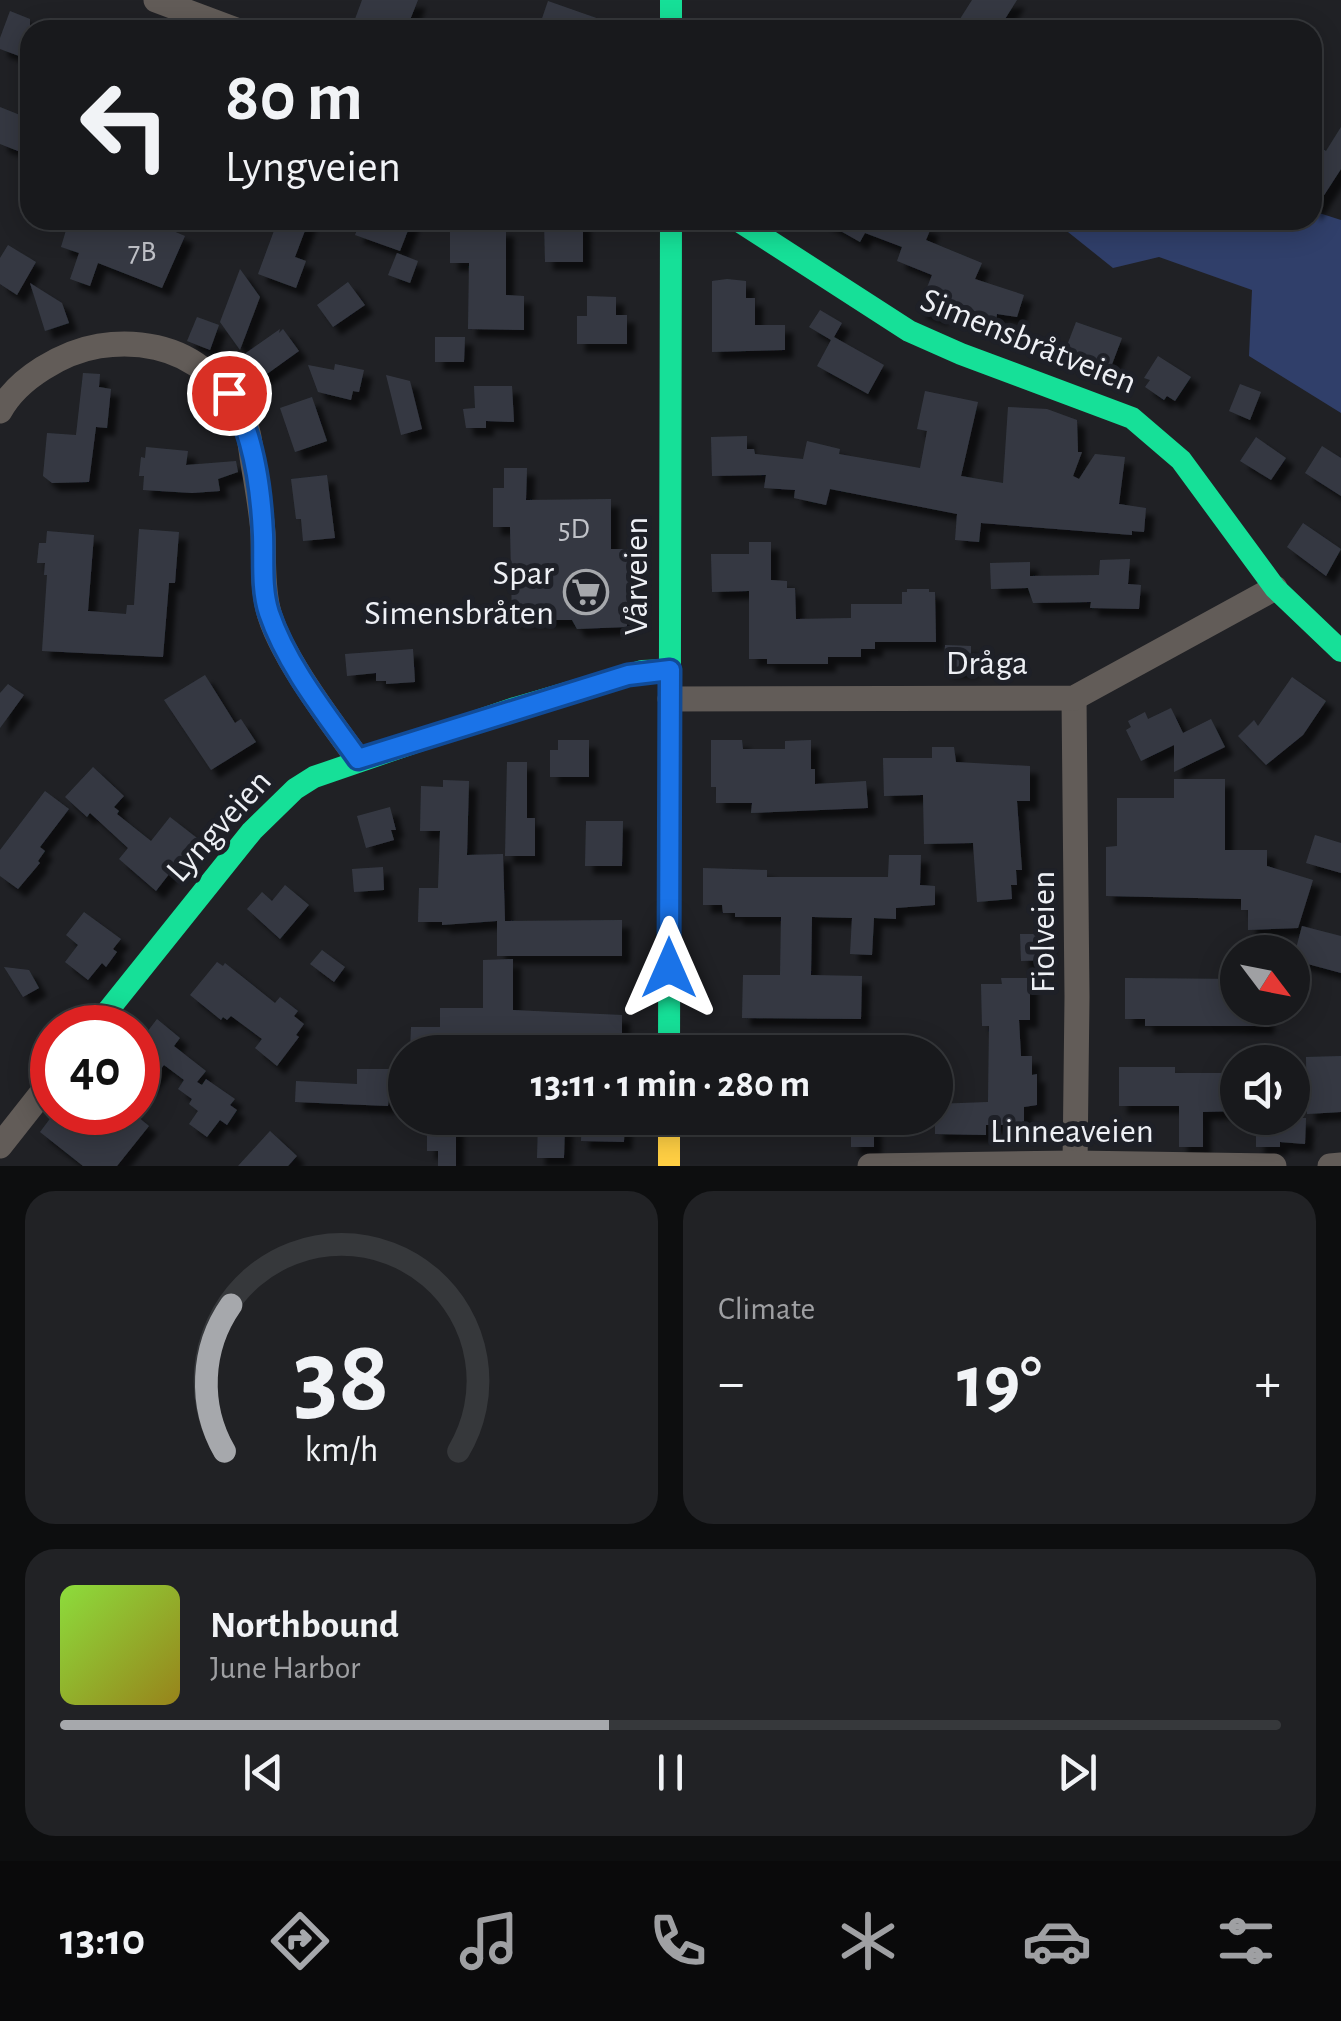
<!DOCTYPE html>
<html lang="en">
<head>
<meta charset="utf-8">
<style>
	body { margin:0; font-family:"Alegreya Sans",sans-serif; background:#212225; color:#f1f3f6; height:100vh; display:flex; flex-direction:column; font-size:38px; white-space:nowrap }
	* { box-sizing:border-box; margin:0 }
	p { font-size:32px; color:#9fa0a3 }
	.icon { flex:none; width:55px; height:55px; fill:none; stroke:currentColor; stroke-width:2; stroke-linecap:round; stroke-linejoin:round }
	.map { position:relative; height:1166px; overflow:hidden }
	.details { display:flex; flex-direction:column; gap:25px; padding:25px; background:#0d0e0f; flex:1 }
	.details>* { flex:none }
	.banner { position:absolute; left:20px; top:20px; width:1302px; height:210px; border-radius:30px; box-shadow:0 5px 25px #0003,0 0 0 2px #36383b; background:#18191c; color:#f1f3f6; overflow:hidden }
	.needle { width:65px; rotate:122deg }
	.buttons { position:absolute; left:1220px; top:935px; display:grid; gap:20px }
	.buttons a { display:grid; place-items:center; width:90px; height:90px; border-radius:50%; background:#18191c; box-shadow:0 5px 25px #0003,0 0 0 2px #36383b; font-size:50px }
	.speed { position:absolute; left:30px; top:1005px; display:flex; gap:20px; font-size:50px; font-weight:700; text-align:center }
	.speed>* { display:grid; place-content:center; width:130px; height:130px; border-radius:50%; background:#18191c; box-shadow:0 5px 25px #0003,0 0 0 2px #36383b; line-height:1 }
	.speed .limit { border:15px solid #d22; background:#fff; color:#111 }
	.pin { position:absolute; display:grid; place-items:center; width:85px; height:85px; color:#fff; margin:-42px; border:5px solid #fff; border-radius:50%; box-shadow:0 2px 10px #0007 }
	.me { position:absolute; width:110px; margin:-55px; rotate:0deg; stroke-linejoin:round; filter:drop-shadow(0 0 8px #0008) }
	.turn { display:flex; align-items:center; gap:35px; height:210px; padding:0 40px; font-size:45px }
	.turn .icon { width:130px; height:130px; stroke-width:2.5 }
	.turn b { display:block; font-size:70px; line-height:85px }
	.big { font-size:75px; font-weight:700; line-height:1.1 }
	.details .tile { flex:1; display:flex; flex-direction:column; justify-content:center; gap:15px; min-width:0; padding:0 35px; border-radius:30px; background:#212225 }
	.details .dial { align-items:center; gap:0 }
	.dial svg { height:260px; overflow:visible; fill:none; stroke:#36383b; stroke-width:7; stroke-linecap:round; text-anchor:middle }
	.dial text { fill:#f1f3f6; stroke:none }
	.song { display:flex; align-items:center; gap:30px }
	.cover { width:120px; height:120px; border-radius:15px; background:linear-gradient(135deg,hsl(90 70% 55%),hsl(50 70% 35%)) }
	.played { height:10px; border-radius:5px; background:linear-gradient(90deg,#a6a8ac 45%,#36383b 45%) }
	.keys { display:flex; justify-content:space-around; direction:ltr }
	.heat { display:flex; justify-content:space-between; align-items:center; font-size:55px; direction:ltr }
	.details .tiles { flex:1; display:grid; gap:25px; grid-template-columns:1fr 1fr }
	.tile:last-child { grid-column:span 2 }
	.trip { position:absolute; left:388px; top:1035px; width:565px; height:100px; border-radius:50px; background:#18191c; box-shadow:0 5px 25px #0003,0 0 0 2px #36383b; font-weight:700; line-height:100px; text-align:center }
	.dock { display:flex; height:160px; justify-content:space-around; align-items:center; background:#0a0a0b; color:#9fa0a3 }
	.dock .icon { width:70px; height:70px }
	.dock .selected { color:#a6a8ac }
	.dock b { font-size:45px; color:#f1f3f6 }
	.map>svg:first-child { display:block }
	.forest { fill:#303f6a }
	.building { fill:#353943; filter:url(#shadow) }
	.lines { fill:none; stroke-linecap:round; stroke-linejoin:round }
	.street { stroke:#625c58; stroke-width:25 }
	.fast { stroke:#16e098; stroke-width:22 }
	.slow { stroke:#ffcf43; stroke-width:22 }
	.route-casing { stroke:#114b97; stroke-width:25 }
	.route { stroke:#1a73e8; stroke-width:18 }
	.labels { text-anchor:middle; stroke-width:10; stroke-linejoin:round; paint-order:stroke }
	.number-label { font-size:30px; fill:#c0c2c8 }
	.street-label { font-size:35px; fill:#eef0f5; stroke:#1e2027 }
	.poi-label { font-size:35px; fill:#eef0f5; stroke:#1e2027; text-anchor:end }
</style>
</head>
<body>
<div class="map">
<svg width="1341" height="1166" viewBox="0 0 1341 1166">
	<defs>
		<filter id="shadow"><feDropShadow dx="8" dy="8" stdDeviation="2.5" flood-color="#0009"/></filter>
	</defs>
	<rect width="100%" height="100%" fill="#202125"/>
	<polygon class="forest" points="1313,211 1341,220 1341,413 1249,356 1252,290 1159,257 1113,268 1053,220 1312,220"/>
	<g class="building">
		<polygon points="362,0 418,0 406,30 351,30"/>
		<polygon points="972,0 1017,0 998,30 953,30"/>
		<polygon points="548,1 622,27 622,30 538,30"/>
		<polygon points="10,11 30,19 30,60 0,49 0,38"/>
		<polygon points="0,107 30,119 18,151 0,144"/>
		<polygon points="1341,127 1341,169 1312,214 1312,142 1326,151"/>
		<polygon points="69,220 147,220 185,236 162,288 98,263 90,286 70,279 79,253 61,247"/>
		<polygon points="278,220 309,220 295,257 306,261 296,288 258,274"/>
		<polygon points="361,220 412,220 400,251 355,235"/>
		<polygon points="450,220 484,220 484,228 506,229 506,295 524,296 524,330 468,329 469,263 450,263"/>
		<polygon points="544,220 583,220 583,262 545,262"/>
		<polygon points="821,220 910,220 931,228 926,240 982,263 975,279 1024,295 1017,317 997,314 996,320 947,300 940,318 918,310 932,275 897,261 902,247 865,233 860,242"/>
		<polygon points="8,245 36,262 17,295 0,284 0,258"/>
		<polygon points="397,253 418,261 410,283 388,275"/>
		<polygon points="240,269 260,297 240,350 220,322"/>
		<polygon points="727,279 746,281 746,298 755,298 755,325 785,325 785,350 712,352 712,281"/>
		<polygon points="348,282 365,305 333,327 317,305"/>
		<polygon points="30,283 62,303 69,323 45,331"/>
		<polygon points="587,296 616,297 616,315 627,315 627,344 577,344 577,316 587,316"/>
		<polygon points="820,310 842,323 834,337 884,365 868,394 817,366 831,340 809,327"/>
		<polygon points="197,317 219,325 210,350 187,341"/>
		<polygon points="1076,322 1122,338 1111,367 1066,348"/>
		<polygon points="280,329 279,333 283,329 299,351 260,379 243,355"/>
		<polygon points="435,337 465,337 464,362 435,362"/>
		<polygon points="1158,356 1191,377 1175,401 1167,396 1164,400 1145,387 1150,380 1144,378"/>
		<polygon points="335,364 364,370 359,392 353,391 351,400 318,392 308,365 334,370"/>
		<polygon points="83,373 100,374 99,387 111,389 107,428 96,427 89,482 52,483 43,476 47,433 76,435"/>
		<polygon points="386,375 410,381 422,429 401,435"/>
		<polygon points="1240,384 1261,392 1250,420 1229,411"/>
		<polygon points="474,386 512,386 514,422 486,421 486,428 466,428 463,409 475,408"/>
		<polygon points="925,391 978,402 961,476 1003,483 1008,407 1047,409 1077,420 1078,452 1082,452 1073,476 1079,479 1095,454 1125,457 1119,504 1146,508 1144,532 1132,531 1132,535 981,523 979,542 955,540 957,514 830,489 826,505 794,498 795,490 764,488 766,475 712,476 711,437 747,436 747,449 754,449 755,454 803,459 807,441 840,449 839,454 920,468 927,431 917,429"/>
		<polygon points="312,397 327,441 295,452 280,408"/>
		<polygon points="1256,437 1286,458 1271,480 1240,461"/>
		<polygon points="1322,446 1341,458 1341,496 1305,473"/>
		<polygon points="146,447 188,451 186,465 236,461 238,472 218,479 220,491 192,493 143,490 144,476 139,476 141,457 145,458"/>
		<polygon points="504,468 527,468 526,500 611,499 611,549 633,549 633,596 628,595 627,627 577,629 572,620 512,620 510,527 493,527 493,488 504,488"/>
		<polygon points="327,475 335,538 303,541 301,519 296,519 291,479"/>
		<polygon points="1303,523 1341,549 1326,576 1287,547"/>
		<polygon points="139,529 179,532 175,583 169,583 163,657 42,651 47,575 44,575 45,563 37,563 39,543 46,543 47,531 94,535 88,611 126,614 127,605 134,605"/>
		<polygon points="749,542 771,542 771,580 787,581 787,588 795,588 796,619 851,618 851,604 902,604 902,592 907,592 907,589 929,589 929,592 935,592 936,642 875,642 875,649 861,649 861,657 828,657 828,664 767,664 767,659 749,659 749,591 712,592 711,554 749,554"/>
		<polygon points="1130,559 1128,584 1141,585 1139,609 1090,608 1091,602 1033,603 1028,588 991,589 990,563 1030,562 1030,576 1099,575 1100,560"/>
		<polygon points="945,645 971,646 971,670 944,670"/>
		<polygon points="413,649 415,682 386,684 386,681 376,681 376,673 347,676 345,654"/>
		<polygon points="205,675 235,723 241,719 256,742 211,770 164,700"/>
		<polygon points="1292,677 1326,701 1303,735 1266,765 1238,736 1254,720 1258,726"/>
		<polygon points="8,684 24,695 0,728 0,693"/>
		<polygon points="1171,708 1183,733 1211,719 1225,747 1174,772 1174,745 1141,761 1126,730 1131,727 1128,721 1145,712 1148,719"/>
		<polygon points="558,740 589,740 589,777 550,777 550,750 558,750"/>
		<polygon points="711,740 742,740 743,749 785,749 785,741 811,740 811,769 815,769 815,784 866,781 868,808 751,813 752,803 716,803 716,787 711,787"/>
		<polygon points="932,747 954,747 956,762 1030,766 1030,801 1017,801 1022,870 1016,870 1017,885 1011,885 1012,899 977,902 973,843 924,844 923,795 884,796 883,758 932,758"/>
		<polygon points="507,762 527,762 527,818 535,818 535,856 505,856"/>
		<polygon points="93,767 124,796 114,807 119,811 117,814 151,841 170,817 197,838 156,891 119,859 128,848 90,813 87,817 65,797"/>
		<polygon points="1174,779 1225,779 1225,850 1267,850 1267,866 1313,880 1298,928 1248,930 1248,910 1241,910 1241,899 1106,896 1106,847 1117,846 1117,798 1174,798"/>
		<polygon points="443,780 469,781 467,855 503,854 505,921 622,920 622,956 497,956 497,921 442,925 442,922 418,922 419,888 438,888 440,831 420,831 421,786 443,787"/>
		<polygon points="45,791 69,809 40,847 45,851 38,861 40,863 18,889 0,876 0,850"/>
		<polygon points="390,807 396,830 391,830 394,840 366,848 357,816"/>
		<polygon points="586,821 623,821 622,866 585,866"/>
		<polygon points="1315,835 1341,843 1341,873 1306,863"/>
		<polygon points="889,855 921,855 920,885 935,886 935,905 896,908 896,919 874,918 872,955 850,954 852,918 812,917 811,975 862,976 861,1019 742,1018 743,975 780,975 781,917 735,917 735,913 723,913 722,905 703,905 703,868 767,870 767,877 888,877"/>
		<polygon points="383,867 384,890 354,892 352,869"/>
		<polygon points="285,885 309,905 280,939 247,909 262,892 272,901"/>
		<polygon points="84,912 121,939 113,949 117,952 106,967 102,963 88,980 65,962 78,945 66,935"/>
		<polygon points="1302,926 1341,936 1341,973 1293,960"/>
		<polygon points="1020,934 1047,934 1048,960 1021,961"/>
		<polygon points="322,950 345,967 334,982 310,964"/>
		<polygon points="513,959 513,1010 622,1015 622,1052 529,1052 529,1046 467,1046 466,1052 410,1052 411,1027 440,1027 440,1008 483,1008 483,960"/>
		<polygon points="217,962 223,966 225,963 275,1003 280,997 298,1011 294,1016 304,1024 296,1035 299,1037 277,1066 255,1048 262,1039 231,1016 227,1020 223,1017 221,1020 190,995"/>
		<polygon points="4,967 29,970 39,988 23,997"/>
		<polygon points="1001,978 1030,978 1030,1020 1019,1020 1021,1056 1032,1056 1032,1075 1037,1074 1037,1105 1024,1107 1024,1125 986,1125 986,1135 935,1134 935,1104 988,1102 989,1026 982,1026 981,984 1002,984"/>
		<polygon points="1125,978 1238,979 1238,1008 1267,1008 1266,1026 1145,1026 1145,1019 1125,1019"/>
		<polygon points="157,1019 180,1038 174,1046 206,1071 197,1082 202,1085 206,1079 235,1099 230,1105 237,1110 227,1125 220,1120 207,1137 189,1124 198,1111 189,1104 192,1099 178,1089 184,1080 164,1065 138,1099 138,1044"/>
		<polygon points="1341,1056 1341,1112 1307,1114 1306,1057"/>
		<polygon points="1119,1067 1175,1067 1175,1073 1238,1073 1238,1111 1203,1112 1203,1147 1179,1147 1179,1106 1119,1106"/>
		<polygon points="357,1069 394,1069 394,1098 389,1098 388,1106 295,1102 296,1081 357,1084"/>
		<polygon points="55,1112 72,1112 92,1129 99,1121 104,1124 112,1112 132,1112 149,1126 117,1166 83,1166 40,1132"/>
		<polygon points="438,1118 456,1118 456,1166 438,1166 438,1151 427,1151 427,1130 438,1130"/>
		<polygon points="582,1118 625,1118 624,1142 581,1141"/>
		<polygon points="1285,1118 1306,1118 1305,1144 1280,1142 1280,1147 1256,1147 1256,1122 1284,1122"/>
		<polygon points="874,1121 874,1147 851,1147 851,1122"/>
		<polygon points="538,1124 565,1124 564,1158 537,1158"/>
		<polygon points="270,1131 297,1156 288,1166 238,1166"/>
	</g>
	<g class="lines">
		<g class="street">
			<polyline points="156,0 236,30"/>
			<path d="M0 411C18 378 63 352 99 346 137 340 178 347 207 373 220 385 234 396 241 413 248 426 250 442 252 457 256 482 261 507 263 533 264 558 262 584 268 609 278 652 331 722 358 759"/>
			<polyline points="1074,698 1077,997 1075,1166"/>
			<polyline points="670,699 1074,698 1275,588"/>
			<polyline points="0,1146 52,1080"/>
			<polyline points="870,1166 1075,1163 1274,1166"/>
			<polyline points="1330,1166 1341,1165"/>
		</g>
		<g class="fast">
			<polyline points="671,0 671,30"/>
			<polyline points="737,220 909,331 961,354 1132,418 1181,460 1275,588 1341,651"/>
			<polyline points="94,1028 252,831 295,789 314,777 515,708 642,671 670,670"/>
			<polyline points="669,1052 671,220"/>
		</g>
		<polyline class="slow" points="669,1118 669,1166"/>
	</g>
	<g class="lines">
		<defs>
			<path id="route" d="M229 393C254 433 261 489 263 535 264 560 261 589 269 613 287 666 326 714 358 759L628 675 670 670 669 968"/>
		</defs>
		<use href="#route" class="route-casing"/>
		<use href="#route" class="route"/>
	</g>
	<defs>
		<symbol id="supermarket-ring" viewBox="-11 -11 22 22"><circle r="9.5" fill="#1e2027" stroke="#a6a8ac" stroke-width="1.5"/><path d="M-6-5.5h2.5l.6 2H6L4.5 2H-2.5L-4.4-4H-6ZM-1.5 3.2a1.3 1.3 0 1 0 .1 0ZM3 3.2a1.3 1.3 0 1 0 .1 0Z" fill="#a6a8ac"/></symbol>
	</defs>
	<g fill-rule="evenodd">
		<use href="#supermarket-ring" x="561" y="567" width="50" height="50"/>
	</g>
	<g class="labels">
		<g class="number-label">
			<text x="142" y="261">7B</text>
			<text x="574" y="538">5D</text>
		</g>
		<g class="street-label">
			<text transform="translate(1029 340) rotate(22)" y="12">Simensbråtveien</text>
			<text transform="translate(635 576) rotate(-90)" y="12">Vårveien</text>
			<text x="987" y="674">Dråga</text>
			<text transform="translate(218 825) rotate(-48)" y="12">Lyngveien</text>
			<text transform="translate(1042 932) rotate(-90)" y="12">Fiolveien</text>
			<text x="1072" y="1142">Linneaveien</text>
		</g>
		<g class="poi-label">
			<text x="554" y="584">Spar<tspan x="554" dy="40">Simensbråten</tspan></text>
		</g>
	</g>
</svg>
<div class="buttons">
<a><svg class="needle" viewBox="-14 -14 28 28"><path d="M0-13l5 13h-10z" fill="#e53935"/><path d="M0 13l5-13h-10z" fill="#9fa0a3"/></svg></a>
<a><svg class="icon" aria-label="sound" viewBox="0 0 24 24"><path d="M4 9h4l5-4v14l-5-4H4zM17 9q2 3 0 6"/></svg></a>
</div>
<div class="speed"><div class="limit">40</div></div>
<div class="pin" style="left:229px;top:393px;background:#d93025"><svg class="icon" aria-label="arrive" viewBox="0 0 24 24"><path d="M6 21V4h12l-3 4 3 4H6"/></svg></div>
<svg class="me" style="left:669px;top:968px" viewBox="-20 -20 40 40"><path d="M0-17L14 15 0 8-14 15z" fill="#1a73e8" stroke="#fff" stroke-width="4"/></svg>
<div class="trip">13:11 · 1 min · 280 m</div>
<div class="banner">
<div class="turn"><svg class="icon" aria-label="left" viewBox="0 0 24 24"><path d="M17 20v-9H6M10 6l-5 5 5 5"/></svg><div><b>80 m</b>Lyngveien</div></div>
</div>
</div>
<section class="details">
<div class="tiles">
<div class="tile dial"><svg viewBox="0 0 100 80">
<path d="M14 69A42 42 0 1 1 86 69"/>
<path d="M14 69A42 42 0 0 1 16 24" stroke="#a6a8ac"/>
<text x="50" y="56" font-size="32" font-weight="700">38</text>
<text x="50" y="72" font-size="11">km/h</text>
</svg></div>
<div class="tile"><p>Climate</p>
<div class="heat"><a>−</a><b class="big">19°</b><a>+</a></div>
</div>
<div class="tile">
<div class="song"><i class="cover"></i><div><b>Northbound</b><p>June Harbor</p></div></div>
<div class="played"></div>
<div class="keys"><svg class="icon" aria-label="previous" viewBox="0 0 24 24"><path d="M18 5L8 12l10 7zM5 5v14"/></svg><svg class="icon" aria-label="pause" viewBox="0 0 24 24"><path d="M8 5v14M16 5v14"/></svg><svg class="icon" aria-label="next" viewBox="0 0 24 24"><path d="M6 5l10 7-10 7zM19 5v14"/></svg></div>
</div>
</div>
</section>
<nav class="dock">
<b>13:10</b>
<svg class="icon selected" aria-label="directions" viewBox="0 0 24 24"><path d="M12 3l9 9-9 9-9-9zM9 14v-3h6M13 9l2 2-2 2"/></svg>
<svg class="icon" aria-label="music" viewBox="0 0 24 24"><path d="M9 18V5l10-2v13"/><circle cx="6" cy="18" r="3"/><circle cx="16" cy="16" r="3"/></svg>
<svg class="icon" aria-label="phone" viewBox="0 0 24 24"><path d="M5 4h4l2 5-3 2q2 4 5 5l2-3 5 2v4C11 20 4 13 5 4z"/></svg>
<svg class="icon" aria-label="climate" viewBox="0 0 24 24"><path d="M12 3v18M4 7l16 10M4 17L20 7"/></svg>
<svg class="icon" aria-label="car" viewBox="0 0 24 24"><path d="M5 17H2v-5l4-1 3-4h7l3 4 3 1v5h-3M9 17h6M6 11h13"/><circle cx="7" cy="17" r="2"/><circle cx="17" cy="17" r="2"/></svg>
<svg class="icon" aria-label="filters" viewBox="0 0 24 24"><path d="M4 7h16M4 17h16"/><circle cx="9" cy="7" r="2"/><circle cx="15" cy="17" r="2"/></svg>
</nav>
</body>
</html>
